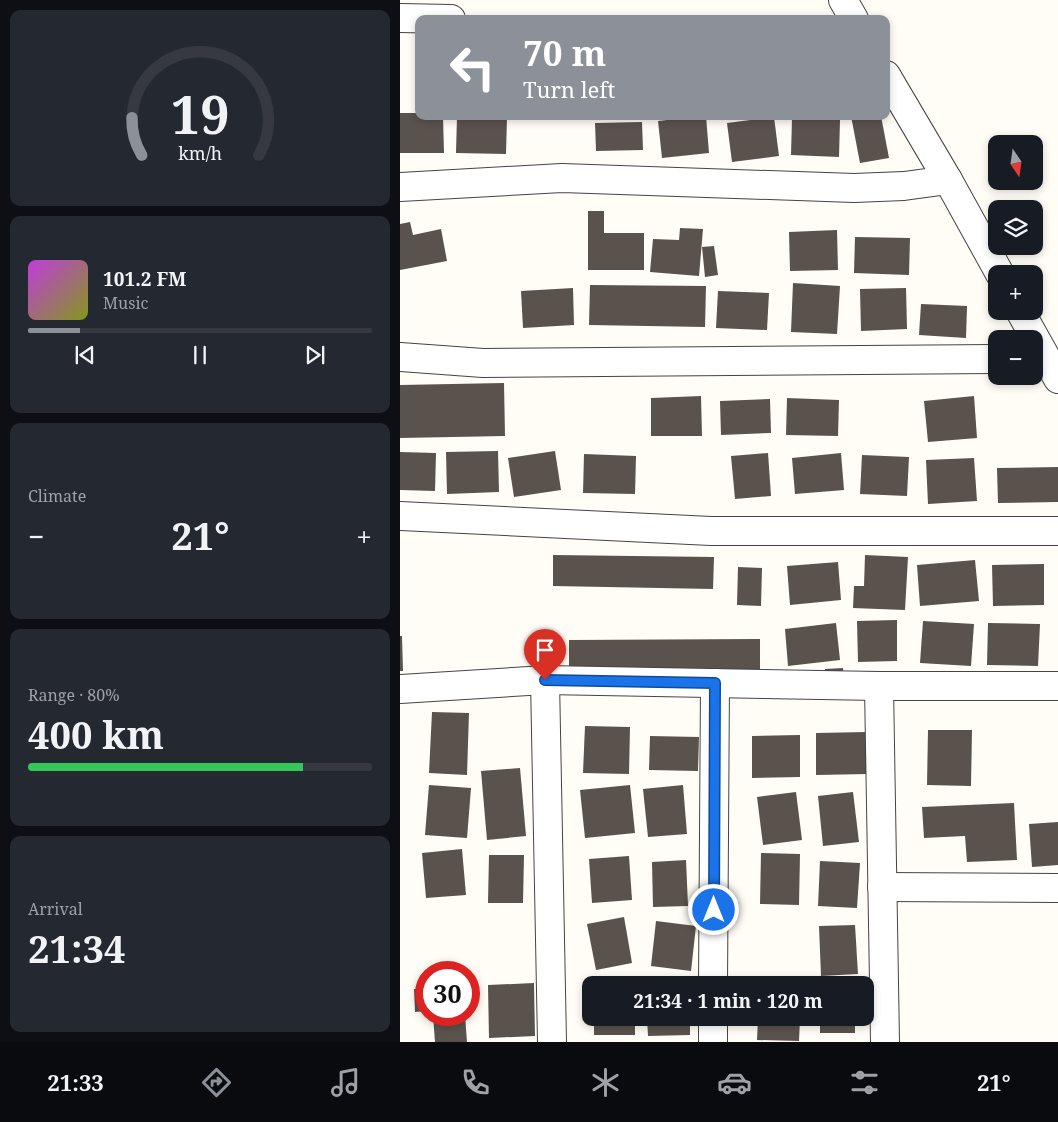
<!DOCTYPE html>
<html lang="en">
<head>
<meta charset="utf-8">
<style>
	body { margin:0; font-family:"Noto Serif",serif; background:#242831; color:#f1f3f6; height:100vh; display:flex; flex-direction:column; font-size:19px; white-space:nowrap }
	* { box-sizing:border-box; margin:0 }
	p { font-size:16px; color:#9ea1a6 }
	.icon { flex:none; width:28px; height:28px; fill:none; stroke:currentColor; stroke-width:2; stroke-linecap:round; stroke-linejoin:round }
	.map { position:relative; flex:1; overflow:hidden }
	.panel { display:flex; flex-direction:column; gap:10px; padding:10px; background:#0d0f14; width:400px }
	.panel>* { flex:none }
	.guide { position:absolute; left:15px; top:15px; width:475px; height:105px; border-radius:10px; box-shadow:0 2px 8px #0003; background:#8c9099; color:#fff; overflow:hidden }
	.needle { width:32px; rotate:167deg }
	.controls { position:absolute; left:588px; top:135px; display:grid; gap:10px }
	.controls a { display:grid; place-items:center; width:55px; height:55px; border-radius:10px; background:#171b24; box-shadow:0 2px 8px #0003; font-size:25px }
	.speed { position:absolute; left:15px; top:961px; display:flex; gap:10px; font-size:25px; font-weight:700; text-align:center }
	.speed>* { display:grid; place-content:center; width:65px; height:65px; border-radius:50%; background:#171b24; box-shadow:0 2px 8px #0003; line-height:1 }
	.speed .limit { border:8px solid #d22; background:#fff; color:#111 }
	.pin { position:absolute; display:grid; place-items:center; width:42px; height:42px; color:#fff; margin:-51px -21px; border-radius:50% 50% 50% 0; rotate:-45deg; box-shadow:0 0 5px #0007 }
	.pin .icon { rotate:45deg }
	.me { position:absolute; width:55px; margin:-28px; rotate:0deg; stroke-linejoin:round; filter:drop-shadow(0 0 4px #0008) }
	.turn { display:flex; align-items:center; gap:18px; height:105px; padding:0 25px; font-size:22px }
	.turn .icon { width:65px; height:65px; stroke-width:2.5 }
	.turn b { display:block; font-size:35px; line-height:42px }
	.big { font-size:38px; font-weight:700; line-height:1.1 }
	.panel .card { flex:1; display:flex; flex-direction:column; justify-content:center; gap:8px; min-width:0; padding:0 18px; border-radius:10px; background:#242831 }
	.panel .dial { align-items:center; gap:0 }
	.dial svg { height:130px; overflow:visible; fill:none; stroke:#363941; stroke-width:7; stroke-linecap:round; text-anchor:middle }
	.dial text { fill:#f1f3f6; stroke:none }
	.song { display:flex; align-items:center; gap:15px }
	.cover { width:60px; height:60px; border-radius:8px; background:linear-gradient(135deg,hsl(290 70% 55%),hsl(70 70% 35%)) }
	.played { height:5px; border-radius:2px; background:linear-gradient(90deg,#8c9099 15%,#363941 15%) }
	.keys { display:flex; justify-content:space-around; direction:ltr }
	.heat { display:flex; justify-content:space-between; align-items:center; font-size:28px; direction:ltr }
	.charge { height:8px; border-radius:4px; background:linear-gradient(90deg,#34c759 80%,#363941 0) }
	.trip { position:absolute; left:182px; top:976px; width:292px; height:50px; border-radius:10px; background:#171b24; box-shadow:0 2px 8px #0003; font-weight:700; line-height:50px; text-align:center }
	.tabs { display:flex; height:80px; justify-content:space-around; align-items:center; background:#090b0e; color:#9ea1a6 }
	.tabs .icon { width:35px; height:35px }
	.tabs .selected { color:#8c9099 }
	.tabs b { font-size:22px; color:#f1f3f6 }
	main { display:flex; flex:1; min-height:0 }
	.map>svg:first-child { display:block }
	.building { fill:#5a524d }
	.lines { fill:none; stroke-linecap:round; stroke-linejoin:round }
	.minor-casing { stroke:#444; stroke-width:30 }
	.minor { stroke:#fff; stroke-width:28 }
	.route-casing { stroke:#114b97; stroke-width:12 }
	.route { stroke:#1a73e8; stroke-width:9 }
</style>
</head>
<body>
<main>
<section class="panel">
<div class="card dial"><svg viewBox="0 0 100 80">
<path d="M14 69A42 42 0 1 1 86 69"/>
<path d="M14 69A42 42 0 0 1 8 46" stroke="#8c9099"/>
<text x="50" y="56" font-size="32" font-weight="700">19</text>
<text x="50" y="72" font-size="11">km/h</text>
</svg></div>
<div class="card">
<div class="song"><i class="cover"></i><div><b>101.2 FM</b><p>Music</p></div></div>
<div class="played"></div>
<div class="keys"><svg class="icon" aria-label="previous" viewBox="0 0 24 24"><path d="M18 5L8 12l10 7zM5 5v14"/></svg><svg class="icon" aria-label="pause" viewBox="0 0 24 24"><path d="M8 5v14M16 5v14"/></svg><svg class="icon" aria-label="next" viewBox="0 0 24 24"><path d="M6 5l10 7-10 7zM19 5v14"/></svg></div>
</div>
<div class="card"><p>Climate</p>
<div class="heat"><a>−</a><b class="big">21°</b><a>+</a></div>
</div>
<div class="card"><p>Range · 80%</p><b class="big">400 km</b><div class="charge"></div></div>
<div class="card"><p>Arrival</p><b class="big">21:34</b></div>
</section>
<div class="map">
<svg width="658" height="1042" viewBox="0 0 658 1042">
	<rect width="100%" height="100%" fill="#fffdf5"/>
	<g class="building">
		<polygon points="0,113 19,113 19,116 43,116 44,153 0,153"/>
		<polygon points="57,116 107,117 106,154 56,153"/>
		<polygon points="303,116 306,116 309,153 262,158 258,121"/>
		<polygon points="451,116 481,116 489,158 460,163"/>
		<polygon points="374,117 379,156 332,162 327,123"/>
		<polygon points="392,118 440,120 439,157 391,155"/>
		<polygon points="242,122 243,150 196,151 195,123"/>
		<polygon points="188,211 204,211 204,233 244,233 244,270 188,270"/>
		<polygon points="10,222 13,235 41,229 47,261 0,270 0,224"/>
		<polygon points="280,228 303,229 299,276 250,272 253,239 279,240"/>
		<polygon points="437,230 438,270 390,271 389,232"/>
		<polygon points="455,237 510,238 509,275 454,273"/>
		<polygon points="314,246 318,275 305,277 302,247"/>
		<polygon points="393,283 440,286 437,334 391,332"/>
		<polygon points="190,285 306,286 305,327 189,325"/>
		<polygon points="173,288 174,325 123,328 121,291"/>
		<polygon points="506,288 507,329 461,331 460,289"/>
		<polygon points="318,291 369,293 367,330 316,328"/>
		<polygon points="521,304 567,306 566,338 519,335"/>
		<polygon points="104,383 105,436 0,438 0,385"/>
		<polygon points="301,396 302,436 251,436 251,398"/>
		<polygon points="574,396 577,438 528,442 524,401"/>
		<polygon points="387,398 439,400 438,436 386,435"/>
		<polygon points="370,399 371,433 321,435 320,401"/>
		<polygon points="98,451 99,492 47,494 46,452"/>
		<polygon points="155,451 161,490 114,497 108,458"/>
		<polygon points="0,452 36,453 35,491 0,490"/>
		<polygon points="368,453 371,496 335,499 331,456"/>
		<polygon points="441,453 444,490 395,494 392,458"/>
		<polygon points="184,454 236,456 235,494 183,493"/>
		<polygon points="462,455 509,457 507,496 460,494"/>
		<polygon points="574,458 577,501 528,504 526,460"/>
		<polygon points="658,467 658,502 598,503 597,468"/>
		<polygon points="153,555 314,557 313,589 153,586"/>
		<polygon points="465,555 508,557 505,610 453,608 454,586 464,586"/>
		<polygon points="575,560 579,601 520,606 517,565"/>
		<polygon points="438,562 441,600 390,605 387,566"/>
		<polygon points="644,564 644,605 593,606 592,565"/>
		<polygon points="338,567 362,568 361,606 337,605"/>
		<polygon points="497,620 497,661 458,662 457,621"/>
		<polygon points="523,621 574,624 571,666 520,663"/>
		<polygon points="436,623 440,660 388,666 385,629"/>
		<polygon points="588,623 640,624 638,666 587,665"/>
		<polygon points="0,636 2,636 3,671 0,671"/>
		<polygon points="360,639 360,671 169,672 169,640"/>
		<polygon points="443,668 444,683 426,684 425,669"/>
		<polygon points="32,712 69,713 67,775 29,773"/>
		<polygon points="185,726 230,727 229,774 183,773"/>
		<polygon points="528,730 572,730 571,786 527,785"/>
		<polygon points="467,732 468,774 416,775 416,733"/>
		<polygon points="400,735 400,777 352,778 352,736"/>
		<polygon points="250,736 299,737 298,771 249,770"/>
		<polygon points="120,768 126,836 87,840 81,771"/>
		<polygon points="29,785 71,788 67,838 25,835"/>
		<polygon points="230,785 235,833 185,838 180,790"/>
		<polygon points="283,785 287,834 248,837 243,789"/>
		<polygon points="396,792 402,840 363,845 357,797"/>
		<polygon points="453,792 459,842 423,846 418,796"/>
		<polygon points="614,803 617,860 567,862 565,836 524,838 522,807"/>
		<polygon points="658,822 658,865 632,867 629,824"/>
		<polygon points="62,849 66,895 26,898 22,853"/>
		<polygon points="361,853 400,854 399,905 360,904"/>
		<polygon points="89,855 124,855 123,903 88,903"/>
		<polygon points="229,856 232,900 192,903 189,859"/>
		<polygon points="286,860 288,906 253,907 252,862"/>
		<polygon points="420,861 460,863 457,908 418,906"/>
		<polygon points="224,917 232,963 196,970 187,924"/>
		<polygon points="256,921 296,926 291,971 251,966"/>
		<polygon points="455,925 458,974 421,976 419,926"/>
		<polygon points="134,983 135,1036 89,1038 88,985"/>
		<polygon points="14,989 26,989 26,1011 15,1012"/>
		<polygon points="33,1015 65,1015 67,1042 35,1042"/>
		<rect x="194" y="1018" width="41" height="17"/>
		<polygon points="258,1018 290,1018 290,1035 248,1036 247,1019 258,1019"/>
		<polygon points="358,1018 400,1018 399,1041 357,1040"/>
		<rect x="420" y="1018" width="35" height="15"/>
	</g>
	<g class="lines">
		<defs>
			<g id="minor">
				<polyline points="443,0 454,19"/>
				<polyline points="0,18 51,19"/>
				<polyline points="548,180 600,274"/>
				<polyline points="0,187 162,178 454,188 504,186 548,180 486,75"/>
				<polyline points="620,311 658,379"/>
				<polyline points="0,357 83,363 596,359"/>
				<polyline points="0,516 311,531 658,531"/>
				<polyline points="145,680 152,1042"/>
				<polyline points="479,686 485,1042"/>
				<polyline points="0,689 145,680 479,686 658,686"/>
				<polyline points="482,887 658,888"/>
				<polyline points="313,985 315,683"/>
				<polyline points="313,1042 313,1018"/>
			</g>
		</defs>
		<use href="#minor" class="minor-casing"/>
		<use href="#minor" class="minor"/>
	</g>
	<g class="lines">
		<defs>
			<polyline id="route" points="145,680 315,683 314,910"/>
		</defs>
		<use href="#route" class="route-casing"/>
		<use href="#route" class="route"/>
	</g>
</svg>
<div class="controls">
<a><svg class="needle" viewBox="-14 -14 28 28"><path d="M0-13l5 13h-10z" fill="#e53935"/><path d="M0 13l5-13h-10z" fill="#9ea1a6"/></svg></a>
<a><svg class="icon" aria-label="layers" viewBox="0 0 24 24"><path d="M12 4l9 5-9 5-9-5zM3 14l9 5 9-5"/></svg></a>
<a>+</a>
<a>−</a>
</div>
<div class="speed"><div class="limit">30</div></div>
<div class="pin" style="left:145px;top:680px;background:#d93025"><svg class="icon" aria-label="arrive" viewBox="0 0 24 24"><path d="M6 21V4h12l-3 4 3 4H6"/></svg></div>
<svg class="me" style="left:314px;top:910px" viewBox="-20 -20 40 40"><circle r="17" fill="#1a73e8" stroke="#fff" stroke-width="3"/><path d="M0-11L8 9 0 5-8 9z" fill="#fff"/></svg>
<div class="trip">21:34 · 1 min · 120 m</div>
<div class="guide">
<div class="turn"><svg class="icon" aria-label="left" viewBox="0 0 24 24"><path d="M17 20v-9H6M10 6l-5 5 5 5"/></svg><div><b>70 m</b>Turn left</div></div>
</div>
</div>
</main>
<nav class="tabs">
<b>21:33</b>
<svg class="icon selected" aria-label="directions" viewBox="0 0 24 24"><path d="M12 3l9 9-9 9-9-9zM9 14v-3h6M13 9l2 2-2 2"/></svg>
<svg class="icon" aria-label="music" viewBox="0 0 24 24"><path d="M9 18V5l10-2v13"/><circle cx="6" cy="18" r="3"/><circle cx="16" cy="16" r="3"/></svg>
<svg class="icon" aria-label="phone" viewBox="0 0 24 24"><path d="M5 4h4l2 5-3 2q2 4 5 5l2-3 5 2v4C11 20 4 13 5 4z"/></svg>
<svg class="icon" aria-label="climate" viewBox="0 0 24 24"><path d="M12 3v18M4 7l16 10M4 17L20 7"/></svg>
<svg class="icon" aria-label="car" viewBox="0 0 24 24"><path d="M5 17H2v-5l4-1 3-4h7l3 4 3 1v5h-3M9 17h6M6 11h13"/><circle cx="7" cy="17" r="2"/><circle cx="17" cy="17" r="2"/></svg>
<svg class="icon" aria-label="filters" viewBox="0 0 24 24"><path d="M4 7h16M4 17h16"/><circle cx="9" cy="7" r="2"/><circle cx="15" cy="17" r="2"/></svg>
<b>21°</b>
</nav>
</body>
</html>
